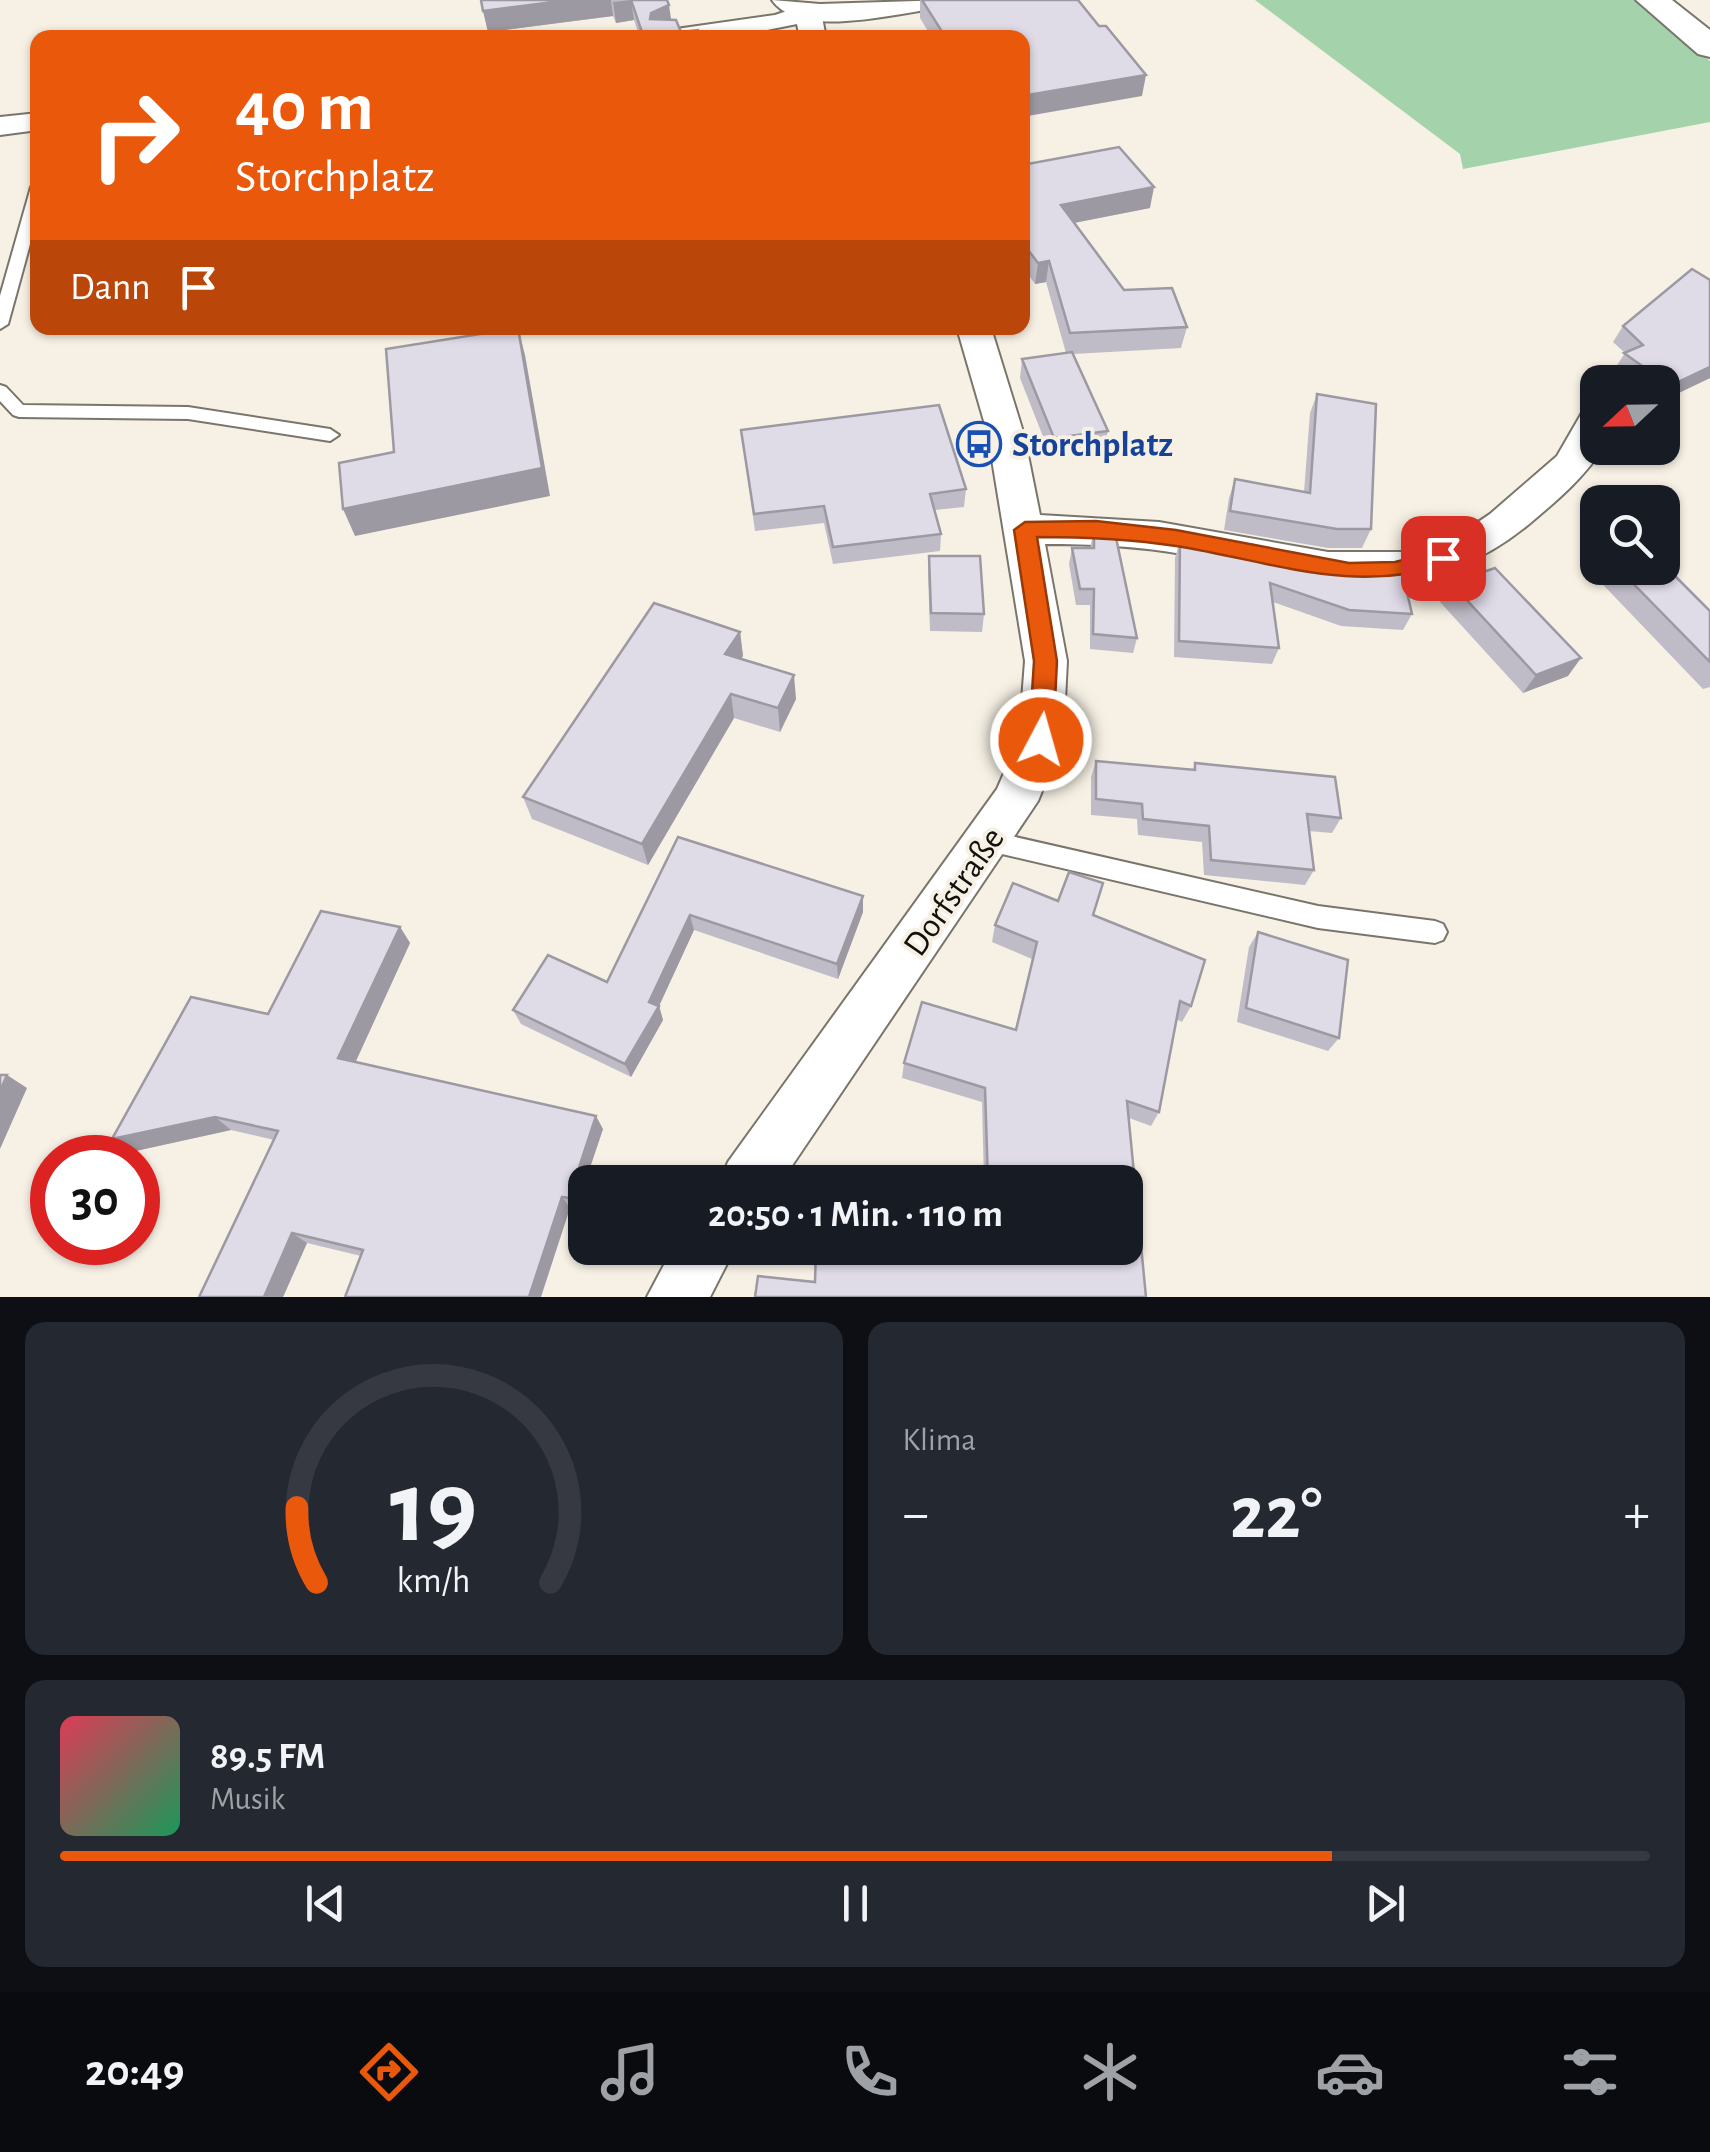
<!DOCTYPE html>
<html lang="de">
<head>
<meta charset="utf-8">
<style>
	body { margin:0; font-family:"Alegreya Sans",sans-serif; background:#242831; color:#f1f3f6; height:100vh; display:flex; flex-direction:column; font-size:38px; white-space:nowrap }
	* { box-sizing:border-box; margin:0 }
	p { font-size:32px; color:#9ea1a6 }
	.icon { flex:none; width:55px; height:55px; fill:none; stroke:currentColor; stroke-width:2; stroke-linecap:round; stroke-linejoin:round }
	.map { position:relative; height:1297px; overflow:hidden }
	.details { display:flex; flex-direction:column; gap:25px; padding:25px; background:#0d0f14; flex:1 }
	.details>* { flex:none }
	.banner { position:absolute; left:30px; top:30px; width:1000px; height:305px; border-radius:20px; box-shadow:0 2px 8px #0004; background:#ea580c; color:#fff; overflow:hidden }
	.needle { width:65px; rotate:248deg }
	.fabs { position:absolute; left:1580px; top:365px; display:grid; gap:20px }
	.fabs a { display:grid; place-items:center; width:100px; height:100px; border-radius:20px; background:#171b24; box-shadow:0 2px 8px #0004; font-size:50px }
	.speed { position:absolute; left:30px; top:1135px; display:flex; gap:20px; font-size:50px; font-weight:700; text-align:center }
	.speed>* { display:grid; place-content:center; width:130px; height:130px; border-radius:50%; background:#171b24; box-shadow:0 2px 8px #0004; line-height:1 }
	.speed .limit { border:15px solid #d22; background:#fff; color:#111 }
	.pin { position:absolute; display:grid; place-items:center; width:85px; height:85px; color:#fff; margin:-42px; border-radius:20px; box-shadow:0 5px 15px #0006 }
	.me { position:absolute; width:110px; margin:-55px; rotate:6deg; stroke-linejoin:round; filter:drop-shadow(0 0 8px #0008) }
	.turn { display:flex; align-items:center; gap:35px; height:210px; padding:0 40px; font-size:45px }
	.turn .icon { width:130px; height:130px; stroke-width:2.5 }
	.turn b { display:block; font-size:70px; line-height:85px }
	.then { display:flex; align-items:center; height:95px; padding:0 40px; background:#0003; gap:20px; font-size:38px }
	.big { font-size:75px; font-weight:600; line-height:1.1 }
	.details .card { flex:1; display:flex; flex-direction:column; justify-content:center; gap:15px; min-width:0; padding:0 35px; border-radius:20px; background:#242831 }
	.details .dial { align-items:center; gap:0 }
	.dial svg { height:260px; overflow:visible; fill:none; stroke:#363941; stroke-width:7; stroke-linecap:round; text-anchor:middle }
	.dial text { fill:#f1f3f6; stroke:none }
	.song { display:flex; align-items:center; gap:30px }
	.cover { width:120px; height:120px; border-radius:15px; background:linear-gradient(135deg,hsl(350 70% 55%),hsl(150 70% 35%)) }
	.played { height:10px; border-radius:5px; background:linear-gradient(90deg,#ea580c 80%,#363941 80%) }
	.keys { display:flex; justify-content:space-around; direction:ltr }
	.heat { display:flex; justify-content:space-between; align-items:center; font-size:55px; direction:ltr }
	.details .tiles { flex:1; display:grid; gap:25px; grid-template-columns:1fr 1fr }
	.card:last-child { grid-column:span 2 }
	.trip { position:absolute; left:568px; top:1165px; width:575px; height:100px; border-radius:20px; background:#171b24; box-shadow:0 2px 8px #0004; font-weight:600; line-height:100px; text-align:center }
	.dock { display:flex; height:160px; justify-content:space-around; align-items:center; background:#090b0e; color:#9ea1a6 }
	.dock .icon { width:70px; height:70px }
	.dock .on { color:#ea580c }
	.dock b { font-size:45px; color:#f1f3f6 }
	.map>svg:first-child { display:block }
	.green { fill:#a4d3ab }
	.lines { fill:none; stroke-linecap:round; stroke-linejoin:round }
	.service-casing { stroke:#7a756a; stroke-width:4 }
	.minor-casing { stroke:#7a756a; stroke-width:4 }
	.tertiary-casing { stroke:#7a756a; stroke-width:4 }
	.secondary-casing { stroke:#7a756a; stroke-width:4 }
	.service { fill:#fff; fill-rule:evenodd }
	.minor { fill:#fff; fill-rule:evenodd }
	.tertiary { fill:#fff; fill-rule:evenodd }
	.secondary { fill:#fff; fill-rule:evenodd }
	.wall { fill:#c0bcc7 }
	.shaded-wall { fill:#9c99a2 }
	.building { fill:#dfdbe7; stroke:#9c99a2; stroke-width:2.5 }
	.route { fill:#ea580c; stroke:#983908; stroke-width:2.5 }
	.labels { text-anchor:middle; stroke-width:8; stroke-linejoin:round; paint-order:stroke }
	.transit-label { font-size:35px; font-weight:bold; fill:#164399; stroke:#f7f1e5; text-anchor:start }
	.street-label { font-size:35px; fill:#12100d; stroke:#f7f1e5 }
</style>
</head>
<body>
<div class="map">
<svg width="1710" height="1297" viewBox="0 0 1710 1297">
	<rect width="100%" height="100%" fill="#f7f1e5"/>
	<polygon class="green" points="1255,0 1638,0 1710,61 1710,122 1463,169 1460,154"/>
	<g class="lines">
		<defs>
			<g id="service">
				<polygon points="38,183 38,215 8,324 0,329 0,296 31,187"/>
				<polygon points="0,385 6,387 23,405 188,407 330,429 339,435 330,441 188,419 19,417 13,415 0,401"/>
				<polygon points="989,831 1318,906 1435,921 1443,924 1447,932 1443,940 1435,943 1318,928 989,851 981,848 978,841 981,834"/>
			</g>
			<g id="minor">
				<polygon points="808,4 821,12 826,38 800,38 797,24 726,38 656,38 669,30 775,15"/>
				<polygon points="38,113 38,130 0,135 0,117"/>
				<path d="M957 328H991L1024 435 1040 515 1159 522 1328 552H1403L1462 533 1490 514 1557 456 1583 411 1598 408V448H1603C1585 476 1561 497 1535 519 1422 617 1313 578 1182 554 1137 546 1091 544 1045 544L1067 661 1063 739 1038 801 781 1182H720L728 1162 997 789 1019 739 1025 661 988 435Z"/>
				<polygon points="673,1248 735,1248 710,1297 647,1297"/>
			</g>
			<path id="tertiary" d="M772 0 820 4 949 0 944 7 933 9C892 14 799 39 772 0Z"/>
			<polygon id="secondary" points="1636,0 1672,0 1710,30 1710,57 1698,54"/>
		</defs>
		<use href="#service" class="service-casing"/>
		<use href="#minor" class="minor-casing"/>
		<use href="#tertiary" class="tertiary-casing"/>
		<use href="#secondary" class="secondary-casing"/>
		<use href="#service" class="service"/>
		<use href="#minor" class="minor"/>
		<use href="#tertiary" class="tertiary"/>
		<use href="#secondary" class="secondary"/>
	</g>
	<g class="wall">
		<polygon points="481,0 667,0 671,20 681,32 702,38 640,38 634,20 616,23 613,16 488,32"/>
		<polygon points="920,0 1078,0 1142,96 1022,38 932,38 920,18"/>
		<polygon points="1022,165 1150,208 1074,223 1124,290 1187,327 1181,348 1073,354 1108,431 1103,451 1051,457 1020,378 1022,359 1066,353 1046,282 1035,284 1022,266"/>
		<polygon points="1710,280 1710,378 1662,401 1662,382 1632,382 1614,370 1625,353 1613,342 1623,326"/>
		<polygon points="1317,394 1371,529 1362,548 1328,548 1224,530 1229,498 1235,479 1304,492 1310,413"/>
		<polygon points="741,430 966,489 964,507 935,510 941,534 940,551 833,564 824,523 755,531"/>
		<polygon points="1094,532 1137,638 1133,653 1090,649 1090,605 1076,605 1069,564 1072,548 1090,548"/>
		<polygon points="1180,541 1412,614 1403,630 1341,626 1273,602 1279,648 1272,664 1174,657 1175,558"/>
		<polygon points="1598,552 1598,568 1662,568 1710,611 1710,687 1703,689 1587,568"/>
		<polygon points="929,556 984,614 982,632 930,631 928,574"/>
		<polygon points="1451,583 1568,676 1523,693 1440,602"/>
		<polygon points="740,632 743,656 741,659 796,699 780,732 734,718 648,865 532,819 523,797"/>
		<polygon points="1096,761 1193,769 1195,763 1341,818 1332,833 1309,831 1314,870 1305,885 1204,875 1202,842 1138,835 1137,819 1091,815 1091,777"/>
		<polygon points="678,837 863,912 838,979 694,930 659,1006 663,1020 631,1077 521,1024 513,1010 607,982"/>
		<polygon points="1069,872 1103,883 1093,915 1205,960 1191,1006 1182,1022 1176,1019 1159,1112 1151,1126 1129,1118 1146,1297 755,1297 758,1276 815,1282 816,1248 1125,1248 1125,1182 984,1182 982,1102 902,1078 904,1063 922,1002 1015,1030 1032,959 992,942 995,925 1013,883 1058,901"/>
		<polygon points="400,927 410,943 355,1062 603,1129 576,1209 570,1208 361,1256 307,1243 283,1297 274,1140 231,1130 131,1152 112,1139 268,1014"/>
		<polygon points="1258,932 1339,1038 1328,1051 1237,1022 1249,947"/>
	</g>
	<g class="shaded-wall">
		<polygon points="569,0 611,0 613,16 488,32 483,11"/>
		<polygon points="631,0 634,20 616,23 613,2"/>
		<polygon points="669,5 672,26 650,19 651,13"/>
		<polygon points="1146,75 1142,96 1022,117 1022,96"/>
		<polygon points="1154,187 1150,208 1058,226 1061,205"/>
		<polygon points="1049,261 1046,282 1035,284 1038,263"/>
		<polygon points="518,328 525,355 550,496 355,536 343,509"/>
		<polygon points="764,328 801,328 765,334"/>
		<polygon points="1710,367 1710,378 1662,401 1662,397 1670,386"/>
		<polygon points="740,632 743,656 728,678 725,654"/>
		<polygon points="1581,658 1568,676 1523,693 1536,675"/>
		<polygon points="794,675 796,699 780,732 778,708"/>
		<polygon points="731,694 734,718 648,865 642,844"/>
		<polygon points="863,896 863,912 838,979 837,964"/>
		<polygon points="690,915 694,930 659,1006 663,1020 631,1077 625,1064 649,1002"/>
		<polygon points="400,927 410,943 351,1072 338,1058"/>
		<polygon points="7,1075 27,1088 0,1149 0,1091"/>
		<polygon points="596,1116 603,1129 576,1209 569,1198"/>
		<polygon points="215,1117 231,1130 131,1152 112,1139"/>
		<polygon points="562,1197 570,1208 541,1297 529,1297"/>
		<polygon points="292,1233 307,1243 283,1297 264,1297"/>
	</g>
	<g class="building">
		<polygon points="481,0 569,0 483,11"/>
		<polygon points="631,0 667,0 669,5 651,13 650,19 676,20 681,32 698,30 702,38 644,38"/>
		<polygon points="922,0 1078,0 1099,26 1106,26 1146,75 1022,96 1022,38 946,38"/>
		<polygon points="1119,147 1154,187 1061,205 1124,290 1172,288 1187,327 1070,333 1049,261 1038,263 1022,242 1022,165"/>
		<polygon points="1692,269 1710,280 1710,367 1670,386 1624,353 1643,345 1623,326"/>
		<polygon points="518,328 542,468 343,509 339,463 394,452 386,349"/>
		<polygon points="1072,352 1108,431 1054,438 1022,359"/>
		<polygon points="1317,394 1376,404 1371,529 1337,529 1230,511 1235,479 1310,493"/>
		<polygon points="939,405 966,489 930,494 941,534 833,547 824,506 754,514 741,430"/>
		<polygon points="1094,532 1115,533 1137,638 1093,634 1094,589 1080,589 1072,548 1094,548"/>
		<polygon points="1180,541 1328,566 1402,571 1412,614 1349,610 1270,583 1279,648 1179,641"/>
		<polygon points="929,556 980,556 984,614 931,613"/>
		<polygon points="1662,563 1710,611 1710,662 1618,568 1662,568"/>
		<polygon points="1495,568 1581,658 1536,675 1451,583"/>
		<polygon points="654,603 740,632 725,654 794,675 778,708 731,694 642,844 523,797"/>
		<polygon points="1096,761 1195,770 1195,763 1335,777 1341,818 1307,814 1314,870 1211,860 1209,826 1143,819 1142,804 1096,799"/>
		<polygon points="678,837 863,896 837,964 690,915 649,1002 659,1006 625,1064 513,1010 548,955 607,982"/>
		<polygon points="1069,872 1103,883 1093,915 1205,960 1191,1006 1180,1001 1159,1112 1127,1101 1146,1297 755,1297 758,1276 815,1282 816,1248 1125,1248 1125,1182 988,1182 985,1088 904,1063 922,1002 1016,1030 1037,942 995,925 1013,883 1058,901"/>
		<polygon points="321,911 400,927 338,1058 596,1116 569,1198 562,1197 529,1297 345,1297 363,1250 292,1233 264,1297 199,1297 278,1131 215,1117 112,1139 191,997 268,1014"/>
		<polygon points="1258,932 1348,960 1339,1038 1246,1008"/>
		<polygon points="0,1075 7,1075 0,1091"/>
	</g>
	<path class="route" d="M1096 521 1176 530 1349 563 1395 562 1443 550 1454 558 1451 564C1349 595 1276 562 1176 546 1130 539 1084 537 1037 537L1057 661 1053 740 1049 747H1032L1029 740 1034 661 1014 530 1025 522Z"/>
	<defs>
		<symbol id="bus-ring" viewBox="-11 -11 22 22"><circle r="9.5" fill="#f7f1e5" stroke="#1a4fb4" stroke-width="1.5"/><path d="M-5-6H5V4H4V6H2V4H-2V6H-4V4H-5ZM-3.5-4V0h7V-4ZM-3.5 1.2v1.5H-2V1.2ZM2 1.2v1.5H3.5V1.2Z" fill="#1a4fb4"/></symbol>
	</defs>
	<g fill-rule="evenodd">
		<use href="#bus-ring" x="954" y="419" width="50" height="50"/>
	</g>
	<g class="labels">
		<g class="transit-label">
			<text x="1012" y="456">Storchplatz</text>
		</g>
		<g class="street-label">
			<text transform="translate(953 891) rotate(-55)" y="12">Dorfstraße</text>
		</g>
	</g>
</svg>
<div class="fabs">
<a><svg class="needle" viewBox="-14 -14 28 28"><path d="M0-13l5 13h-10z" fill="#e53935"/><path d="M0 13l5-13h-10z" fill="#9ea1a6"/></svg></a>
<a><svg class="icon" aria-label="search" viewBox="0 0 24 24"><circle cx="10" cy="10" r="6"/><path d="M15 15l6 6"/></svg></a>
</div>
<div class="speed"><div class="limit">30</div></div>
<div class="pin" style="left:1443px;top:558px;background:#d93025"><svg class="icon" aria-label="arrive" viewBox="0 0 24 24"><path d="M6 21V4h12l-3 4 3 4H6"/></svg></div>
<svg class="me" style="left:1041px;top:740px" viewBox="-20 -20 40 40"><circle r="17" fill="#ea580c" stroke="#fff" stroke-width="3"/><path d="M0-11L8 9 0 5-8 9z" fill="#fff"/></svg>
<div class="trip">20:50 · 1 Min. · 110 m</div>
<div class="banner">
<div class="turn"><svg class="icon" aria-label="right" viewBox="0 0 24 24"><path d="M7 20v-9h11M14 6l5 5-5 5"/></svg><div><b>40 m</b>Storchplatz</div></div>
<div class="then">Dann<svg class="icon" aria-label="arrive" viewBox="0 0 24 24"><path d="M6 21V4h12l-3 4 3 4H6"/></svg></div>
</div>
</div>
<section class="details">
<div class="tiles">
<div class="card dial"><svg viewBox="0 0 100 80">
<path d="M14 69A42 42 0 1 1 86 69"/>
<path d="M14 69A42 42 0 0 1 8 46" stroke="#ea580c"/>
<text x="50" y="56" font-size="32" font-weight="700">19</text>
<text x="50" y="72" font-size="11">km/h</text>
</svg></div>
<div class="card"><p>Klima</p>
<div class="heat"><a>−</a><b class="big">22°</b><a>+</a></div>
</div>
<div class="card">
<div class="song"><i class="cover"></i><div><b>89.5 FM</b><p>Musik</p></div></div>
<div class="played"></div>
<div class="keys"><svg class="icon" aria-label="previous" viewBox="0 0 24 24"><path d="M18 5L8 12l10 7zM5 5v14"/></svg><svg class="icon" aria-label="pause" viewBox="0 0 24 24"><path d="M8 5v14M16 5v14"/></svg><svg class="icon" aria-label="next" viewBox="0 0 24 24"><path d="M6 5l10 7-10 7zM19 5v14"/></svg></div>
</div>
</div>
</section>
<nav class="dock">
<b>20:49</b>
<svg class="icon on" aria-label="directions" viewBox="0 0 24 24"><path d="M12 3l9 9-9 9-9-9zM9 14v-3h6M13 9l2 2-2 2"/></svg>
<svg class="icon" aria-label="music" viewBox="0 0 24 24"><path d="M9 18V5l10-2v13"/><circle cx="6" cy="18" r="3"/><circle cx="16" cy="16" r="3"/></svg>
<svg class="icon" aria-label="phone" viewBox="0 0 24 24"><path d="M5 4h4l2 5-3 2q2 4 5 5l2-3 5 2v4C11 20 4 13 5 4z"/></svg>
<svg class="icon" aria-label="climate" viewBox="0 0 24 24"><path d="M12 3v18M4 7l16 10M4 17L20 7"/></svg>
<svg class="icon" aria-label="car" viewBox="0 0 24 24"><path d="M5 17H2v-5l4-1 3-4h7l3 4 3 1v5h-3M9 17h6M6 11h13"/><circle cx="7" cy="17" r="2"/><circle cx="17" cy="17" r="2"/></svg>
<svg class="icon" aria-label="filters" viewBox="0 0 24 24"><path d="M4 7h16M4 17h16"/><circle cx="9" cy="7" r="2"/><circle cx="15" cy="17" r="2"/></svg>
</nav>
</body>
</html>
